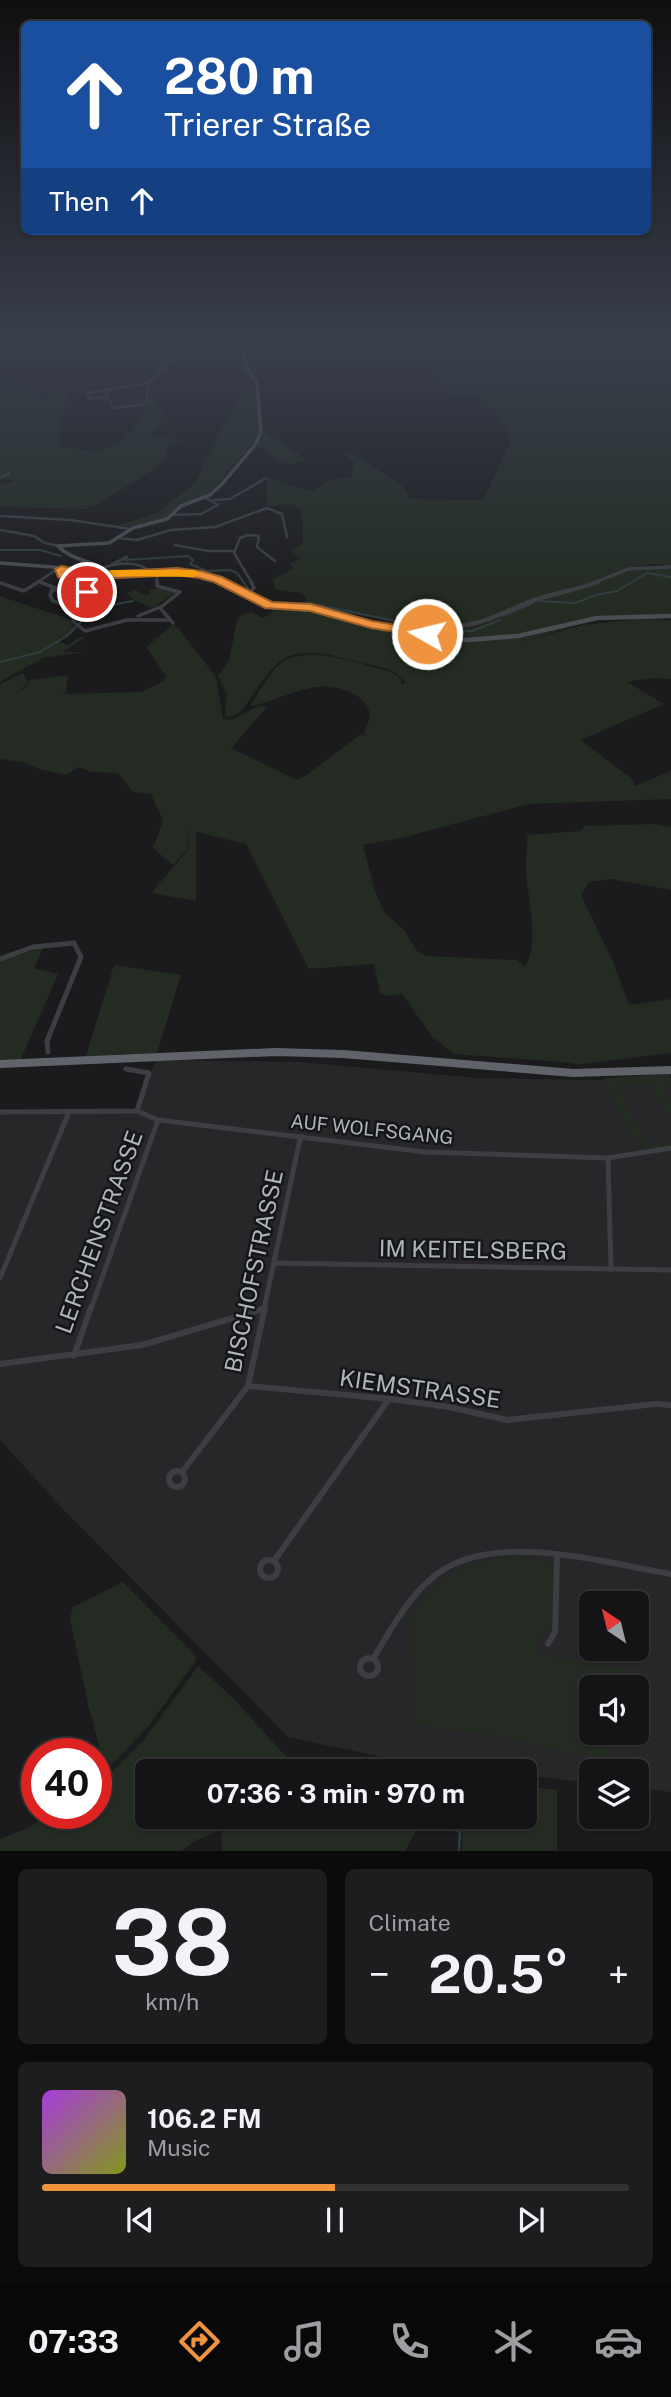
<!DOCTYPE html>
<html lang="en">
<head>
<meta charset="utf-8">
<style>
	body { margin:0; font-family:"Public Sans",sans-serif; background:#1d1d1f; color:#f1f3f6; height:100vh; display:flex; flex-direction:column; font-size:26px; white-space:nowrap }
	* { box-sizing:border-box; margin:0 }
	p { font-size:23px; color:#9d9ea1 }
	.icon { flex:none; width:38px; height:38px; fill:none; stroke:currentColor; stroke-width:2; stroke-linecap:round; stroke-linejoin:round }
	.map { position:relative; height:1851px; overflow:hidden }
	.panel { display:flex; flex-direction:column; gap:18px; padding:18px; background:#0b0b0c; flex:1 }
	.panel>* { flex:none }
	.top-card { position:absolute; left:21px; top:21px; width:630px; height:214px; border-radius:10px; box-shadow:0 2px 5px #0004,0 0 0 2px #333335; background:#1a4fa0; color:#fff; overflow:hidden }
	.needle { width:46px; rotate:325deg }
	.controls { position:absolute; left:579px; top:1591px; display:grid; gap:14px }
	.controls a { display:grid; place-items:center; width:70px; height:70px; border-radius:10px; background:#141416; box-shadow:0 2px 5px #0004,0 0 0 2px #333335; font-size:35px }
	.speed { position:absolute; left:21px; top:1738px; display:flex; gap:14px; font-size:35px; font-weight:700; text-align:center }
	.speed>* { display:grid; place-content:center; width:91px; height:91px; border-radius:50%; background:#141416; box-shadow:0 2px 5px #0004,0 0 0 2px #333335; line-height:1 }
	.speed .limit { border:10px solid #d22; background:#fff; color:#111 }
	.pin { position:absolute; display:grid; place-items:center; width:60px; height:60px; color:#fff; margin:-30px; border:4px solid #fff; border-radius:50%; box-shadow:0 2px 7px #0007 }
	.me { position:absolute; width:77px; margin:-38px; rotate:278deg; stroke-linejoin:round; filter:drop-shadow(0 0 5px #0008) }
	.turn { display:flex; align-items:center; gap:24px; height:147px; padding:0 28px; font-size:32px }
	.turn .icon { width:91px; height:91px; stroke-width:2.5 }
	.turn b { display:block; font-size:49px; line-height:60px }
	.then { display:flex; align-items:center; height:66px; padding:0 28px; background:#0003; gap:14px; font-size:26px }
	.big { font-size:52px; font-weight:700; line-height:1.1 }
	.panel .card { flex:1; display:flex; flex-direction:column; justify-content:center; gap:10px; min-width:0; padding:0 24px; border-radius:10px; background:#1d1d1f }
	.panel .dial { align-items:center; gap:0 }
	.dial b { font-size:91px; line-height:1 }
	.song { display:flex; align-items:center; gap:21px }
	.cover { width:84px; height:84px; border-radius:10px; background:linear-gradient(135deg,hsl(280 70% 55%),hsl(70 70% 35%)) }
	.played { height:7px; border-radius:4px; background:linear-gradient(90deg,#f0933f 50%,#333335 50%) }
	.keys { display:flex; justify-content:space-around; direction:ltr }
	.heat { display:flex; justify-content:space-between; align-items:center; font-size:38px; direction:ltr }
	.panel .tiles { flex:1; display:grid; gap:18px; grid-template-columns:1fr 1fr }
	.card:last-child { grid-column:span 2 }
	.trip { position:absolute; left:135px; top:1759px; width:402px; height:70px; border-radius:10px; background:#141416; box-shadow:0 2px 5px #0004,0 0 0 2px #333335; font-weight:700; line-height:70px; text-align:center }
	.tabs { display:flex; height:112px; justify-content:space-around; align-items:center; background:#080809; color:#9d9ea1 }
	.tabs .icon { width:49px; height:49px }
	.tabs .current { color:#f0933f }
	.tabs b { font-size:32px; color:#f1f3f6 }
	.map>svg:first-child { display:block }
	.built { fill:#27272a; fill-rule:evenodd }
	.green { fill:#232b22 }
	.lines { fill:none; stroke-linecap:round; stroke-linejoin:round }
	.stream-far1 { stroke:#303d41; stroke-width:2 }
	.stream { stroke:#303d41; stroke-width:2.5 }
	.minor-far3 { stroke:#3c3e42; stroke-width:2.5 }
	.minor-far2 { stroke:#3c3e42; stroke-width:3.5 }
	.minor-far1 { stroke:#3c3e42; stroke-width:5 }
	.minor { stroke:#3c3e42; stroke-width:6 }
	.tertiary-far1 { stroke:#3c3e42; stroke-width:3.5 }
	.tertiary { stroke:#3c3e42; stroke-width:4.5 }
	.secondary-far1 { stroke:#4a4d52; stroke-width:3.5 }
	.secondary { stroke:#4a4d52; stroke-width:4.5 }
	.trunk { stroke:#60646a; stroke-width:8 }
	.route { fill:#f0933f; stroke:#9c6029; stroke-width:2 }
	.slow { fill:#f59e0b }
	.labels { text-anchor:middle; stroke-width:5; stroke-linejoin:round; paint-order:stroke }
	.street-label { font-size:19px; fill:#adb5bc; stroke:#161618 }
	.near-street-label { font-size:23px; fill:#adb5bc; stroke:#161618 }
</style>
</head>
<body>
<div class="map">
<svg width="671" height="1851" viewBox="0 0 671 1851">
	<rect width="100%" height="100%" fill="#1b1b1d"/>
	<path class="built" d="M156 1060 301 1062 478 1078 651 1081 671 1078V1792L637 1788V1771H592L591 1783 525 1775V1771H491L401 1761 288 1737 62 1508 0 1440V1112L137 1111ZM592 1603H637V1648H592ZM592 1687H637V1732H592Z"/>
	<g class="green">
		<polygon points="138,344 229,344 239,350 170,360"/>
		<polygon points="424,344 671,344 671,566 650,564 626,568 598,581 548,595 468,626 429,626 325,610 310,603 274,606 307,601 302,593 276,590 272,580 294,568 289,564 301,559 290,551 303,543 302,511 293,504 267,506 267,478 313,491 330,481 352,476 354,462 343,454 351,452 402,485 410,499 483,500 511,442 501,417 480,396 447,396"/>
		<polygon points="0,376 41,398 69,392 61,417 60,447 97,451 119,444 133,430 147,407 148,397 155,400 153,407 165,410 153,436 185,440 194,438 168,446 165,459 151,471 97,505 82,507 92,507 87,509 0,507 0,485 16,481 0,478"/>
		<polygon points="247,392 256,393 259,436 210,493 181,505 163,520 132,526 117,526 155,514 196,482 205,460 241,395"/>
		<polygon points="263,431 308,460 286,465 256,445"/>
		<polygon points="671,568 671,615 602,616 524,634 467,639 432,634 435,628 474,627 546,598 587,588 628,570"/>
		<polygon points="159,588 179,591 152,608 134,600 127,593 136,590 145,596 150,594 149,590"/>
		<polygon points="0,596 69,619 76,628 59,642 69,645 79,637 86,637 63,652 85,652 43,658 0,682"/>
		<path d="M273 607 306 608 377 628 464 642 527 637 572 624 576 625 525 641 582 625 637 619 671 620V679L651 678 627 682 664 704 581 740 631 778 635 786 671 771V799L529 804 401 838 363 845 375 891 384 912 404 930 417 951 427 956 517 960 525 967C539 945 529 900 526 874 525 861 528 848 527 835L581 831 584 826 654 824 671 827V890L611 879 589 882 581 895 613 962 629 1005 671 999V1053L575 1065 574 1063 454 1054 432 1036 402 994 389 996 380 993 374 964 309 969 246 844 196 832V901L151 893 188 850 189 824 187 850 173 865 153 848 163 821 151 794 133 792 118 773 91 772 79 767 66 775 39 769 22 762 0 759V684L23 673 28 682 14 696 30 683V680L68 675 66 693 60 694 141 692 164 681 166 676 146 647 173 625 179 629 216 677 223 719C241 723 250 702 267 707L231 748 297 780 305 776 361 734 364 736C364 727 372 721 369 711 368 704 361 698 355 695 318 673 286 700 250 706 259 693 267 675 279 665 304 642 363 665 392 672L401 679V684L406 683C396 668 379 667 363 663 336 657 298 642 275 666 261 680 252 699 238 714L230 717 225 715 227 695 218 676 229 660 237 620 242 614 252 612 262 618 272 614Z"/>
		<polygon points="43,947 34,968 58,974 21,1059 0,1061 0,960"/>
		<polygon points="114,965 181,975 157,1053 86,1056"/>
		<polygon points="671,1074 668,1086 663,1087 671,1105 671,1120 649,1083 619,1087 635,1123 649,1144 671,1142 670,1145 644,1149 639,1136 631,1138 603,1078"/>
		<path d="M511 1556 552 1561 554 1565 552 1625 538 1639 537 1653 631 1670 627 1687H592V1732L614 1733 607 1757 557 1751 511 1738 416 1725 410 1618C436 1576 464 1562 511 1556Z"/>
		<polygon points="123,1582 196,1656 195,1662 147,1728 106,1770 88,1705 70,1618 73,1607"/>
		<polygon points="198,1666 233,1698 292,1763 357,1771 147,1771 147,1816 424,1817 405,1851 222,1851 221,1830 199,1839 181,1851 0,1851 0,1839 27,1828 54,1813 96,1813 96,1788 143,1741"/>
		<polygon points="525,1786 557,1790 557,1851 462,1851 463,1817 525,1816"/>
	</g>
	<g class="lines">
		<g class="stream-far1">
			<polyline points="0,550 40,550 61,556"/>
			<polyline points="125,560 188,556 193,560 190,564 207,571 230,570 237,573 250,591 274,604"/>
			<polyline points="538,601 576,603 596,595 617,591 647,573 671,577"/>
			<polyline points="296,605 310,603 436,630 472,631 500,620"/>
			<polyline points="503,616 533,603"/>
			<polyline points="0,662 40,652 67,636 90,613 106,606 133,601"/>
		</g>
		<polyline class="stream" points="437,1816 433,1825 460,1831 459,1851"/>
		<g class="minor-far3">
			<polyline points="104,389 113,408 146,404 149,383 168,361 242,351"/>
			<polyline points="108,397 89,399 87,393 149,383"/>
			<polyline points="0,478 9,473"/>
			<polyline points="214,500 230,499 266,478"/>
			<polyline points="172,515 201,514 218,505 204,497"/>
			<polyline points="0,516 70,520 131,529"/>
			<polyline points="0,530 34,536 45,543 59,546"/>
			<polyline points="117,538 137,540 171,530 215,527 267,508 282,514 287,537"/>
			<polyline points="175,545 208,551 233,551"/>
			<polyline points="112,564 127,557"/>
			<path d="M105 567C121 562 138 561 152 572"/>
			<polyline points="61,569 62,574 76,583"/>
			<polyline points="157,572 157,583"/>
			<polyline points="40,582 43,583"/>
			<polyline points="36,583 59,568"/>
			<polyline points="252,583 234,553 240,538 248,535 259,536 257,547 275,561"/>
		</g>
		<g class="minor-far2">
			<polyline points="40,582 58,589 51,591"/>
			<polyline points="73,582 87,591 87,596 75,608 73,621 85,631 127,620 170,620"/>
			<polyline points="157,582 157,586 180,592 160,608 173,623"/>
			<polyline points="0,583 24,591 38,582"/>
			<polyline points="53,588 50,595 53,601 75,608"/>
			<polyline points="246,595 254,588 251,582"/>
			<polyline points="138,616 160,607"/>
		</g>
		<g class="minor-far1">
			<polyline points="0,959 33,947 74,943 81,957 47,1041 48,1052"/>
			<polyline points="137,1111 158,1120 426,1152 608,1158 671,1148"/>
			<polyline points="0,1112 137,1111 149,1073 126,1069"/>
			<polyline points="608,1158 611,1270"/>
			<polyline points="274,1263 671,1270"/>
			<polyline points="0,1278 69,1112"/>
			<polyline points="91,1309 158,1120"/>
			<polyline points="264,1309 300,1139"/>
		</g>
		<g class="minor">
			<polyline points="74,1356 91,1307"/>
			<polyline points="0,1364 142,1345 263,1309"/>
			<polyline points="248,1386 390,1399 449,1407 507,1420 655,1404 671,1405"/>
			<circle cx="177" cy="1479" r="8"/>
			<polyline points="182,1472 248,1386 265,1307"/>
			<circle cx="269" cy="1569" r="9"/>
			<polyline points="274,1561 389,1399"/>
			<polyline points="548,1644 555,1632 557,1555"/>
			<circle cx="369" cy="1667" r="9"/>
			<path d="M373 1659C391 1629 409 1595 437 1574 496 1530 603 1563 671 1574"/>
		</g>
		<polyline class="tertiary-far1" points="594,583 628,569 671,567"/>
		<path class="tertiary" d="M427 635 434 626C479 630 494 615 534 600 555 593 577 590 598 582"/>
		<g class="secondary-far1">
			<polyline points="0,563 53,567 98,575 196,573 226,583"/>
			<path d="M112 574C95 560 73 562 58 546L109 543 133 528 167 519 181 506 210 495 222 484 255 445 261 432 257 384 248 370 243 352 230 344"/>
		</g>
		<polyline class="secondary" points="223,582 270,606 311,607 371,625 467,640 518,636 597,618 671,616"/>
		<polyline class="trunk" points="0,1064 276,1052 343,1054 573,1073 671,1070"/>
	</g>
	<linearGradient id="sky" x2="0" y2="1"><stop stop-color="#0f0f10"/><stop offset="0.57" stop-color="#393f4c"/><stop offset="1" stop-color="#393f4c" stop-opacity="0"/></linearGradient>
	<rect width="671" height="603" fill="url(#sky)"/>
	<polygon class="route" points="61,566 98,572 177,568 201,571 222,577 272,602 311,604 372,621 427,630 434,634 427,637 371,628 310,611 265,608 214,582 199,578 177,575 98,579 71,574 88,584 93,592 87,596 58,577 55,569"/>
	<polygon class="slow" points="111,570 194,570 200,573 194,577 107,576 106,574"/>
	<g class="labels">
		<g class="street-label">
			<text transform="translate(372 1129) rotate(6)" y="7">AUF WOLFSGANG</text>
		</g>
		<g class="near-street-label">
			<text transform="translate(99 1232) rotate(-70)" y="8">LERCHENSTRASSE</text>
			<text transform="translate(473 1250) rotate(1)" y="8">IM KEITELSBERG</text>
			<text transform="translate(254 1271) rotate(-78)" y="8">BISCHOFSTRASSE</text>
			<text transform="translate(420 1389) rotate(8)" y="8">KIEMSTRASSE</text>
		</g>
	</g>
</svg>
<div class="controls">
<a><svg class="needle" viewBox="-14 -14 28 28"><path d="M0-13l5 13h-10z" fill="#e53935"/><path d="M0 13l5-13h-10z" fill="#9d9ea1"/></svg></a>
<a><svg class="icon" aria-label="sound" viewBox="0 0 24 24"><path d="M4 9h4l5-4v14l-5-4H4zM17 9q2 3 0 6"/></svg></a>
<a><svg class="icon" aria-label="layers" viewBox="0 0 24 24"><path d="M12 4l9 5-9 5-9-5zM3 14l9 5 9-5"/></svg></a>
</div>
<div class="speed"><div class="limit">40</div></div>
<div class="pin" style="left:87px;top:592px;background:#d93025"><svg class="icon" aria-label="arrive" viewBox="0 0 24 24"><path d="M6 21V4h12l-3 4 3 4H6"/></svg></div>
<svg class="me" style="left:427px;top:634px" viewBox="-20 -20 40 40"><circle r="17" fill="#f0933f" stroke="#fff" stroke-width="3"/><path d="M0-11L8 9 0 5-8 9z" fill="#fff"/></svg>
<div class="trip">07:36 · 3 min · 970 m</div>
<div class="top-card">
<div class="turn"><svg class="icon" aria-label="ahead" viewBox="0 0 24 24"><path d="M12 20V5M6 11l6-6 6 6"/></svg><div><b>280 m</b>Trierer Straße</div></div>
<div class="then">Then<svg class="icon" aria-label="ahead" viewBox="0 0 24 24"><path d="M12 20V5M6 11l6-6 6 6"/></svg></div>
</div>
</div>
<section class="panel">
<div class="tiles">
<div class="card dial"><b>38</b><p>km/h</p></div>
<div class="card"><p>Climate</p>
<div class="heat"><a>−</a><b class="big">20.5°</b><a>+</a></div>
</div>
<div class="card">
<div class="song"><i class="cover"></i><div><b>106.2 FM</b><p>Music</p></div></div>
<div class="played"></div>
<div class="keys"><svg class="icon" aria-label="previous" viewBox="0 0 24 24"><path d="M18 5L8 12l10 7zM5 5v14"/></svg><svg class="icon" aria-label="pause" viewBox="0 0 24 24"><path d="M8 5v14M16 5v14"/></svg><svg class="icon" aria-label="next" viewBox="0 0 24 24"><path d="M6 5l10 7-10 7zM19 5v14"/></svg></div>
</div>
</div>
</section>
<nav class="tabs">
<b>07:33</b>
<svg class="icon current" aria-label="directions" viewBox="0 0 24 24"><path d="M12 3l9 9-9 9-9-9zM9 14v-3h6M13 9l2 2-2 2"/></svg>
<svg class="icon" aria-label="music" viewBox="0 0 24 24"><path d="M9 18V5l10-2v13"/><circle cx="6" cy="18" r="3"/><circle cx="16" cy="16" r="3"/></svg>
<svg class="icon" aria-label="phone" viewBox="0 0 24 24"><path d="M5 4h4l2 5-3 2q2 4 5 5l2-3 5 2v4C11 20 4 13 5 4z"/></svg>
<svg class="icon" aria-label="climate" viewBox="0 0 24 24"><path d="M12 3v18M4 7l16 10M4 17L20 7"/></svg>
<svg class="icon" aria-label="car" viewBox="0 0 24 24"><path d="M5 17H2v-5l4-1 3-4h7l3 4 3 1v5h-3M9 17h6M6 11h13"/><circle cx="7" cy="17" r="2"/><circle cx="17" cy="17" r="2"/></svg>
</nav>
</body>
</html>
